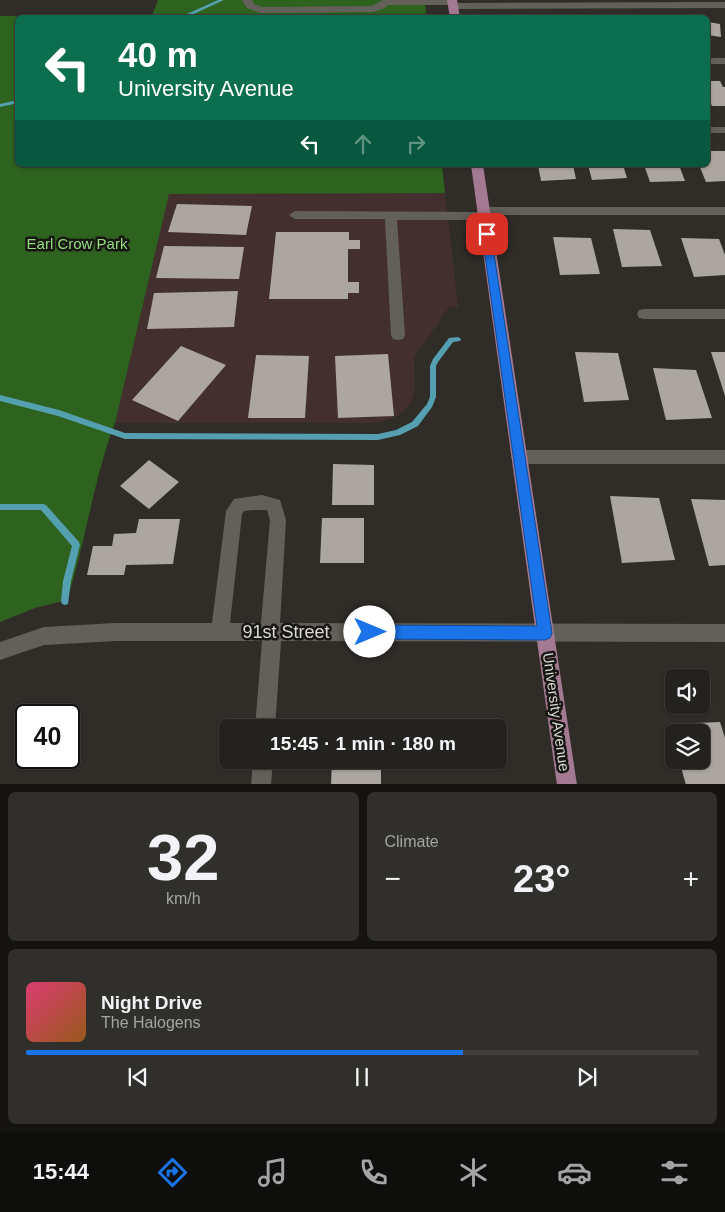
<!DOCTYPE html>
<html lang="en">
<head>
<meta charset="utf-8">
<style>
	body { margin:0; font-family:Helvetica,sans-serif; background:#302f2b; color:#f1f3f6; height:100vh; display:flex; flex-direction:column; font-size:19px; white-space:nowrap }
	* { box-sizing:border-box; margin:0 }
	p { font-size:16px; color:#a3a4a4 }
	.icon { flex:none; width:28px; height:28px; fill:none; stroke:currentColor; stroke-width:2; stroke-linecap:round; stroke-linejoin:round }
	.map { position:relative; height:784px; overflow:hidden }
	.details { display:flex; flex-direction:column; gap:8px; padding:8px; background:#141310; flex:1 }
	.details>* { flex:none }
	.hud { position:absolute; left:15px; top:15px; width:695px; height:152px; border-radius:8px; box-shadow:0 1px 4px #0004,0 0 0 1px #413f3c; background:#0b6e4f; color:#fff; overflow:hidden }
	.buttons { position:absolute; left:665px; top:669px; display:grid; gap:10px }
	.buttons a { display:grid; place-items:center; width:45px; height:45px; border-radius:8px; background:#24221e; box-shadow:0 1px 4px #0004,0 0 0 1px #413f3c; font-size:25px }
	.speed { position:absolute; left:15px; top:704px; display:flex; gap:10px; font-size:25px; font-weight:700; text-align:center }
	.speed>* { display:grid; place-content:center; width:65px; height:65px; border-radius:50%; background:#24221e; box-shadow:0 1px 4px #0004,0 0 0 1px #413f3c; line-height:1 }
	.speed .limit { border:2px solid #111; border-radius:8px; background:#fff; color:#111 }
	.pin { position:absolute; display:grid; place-items:center; width:42px; height:42px; color:#fff; margin:-21px; border-radius:10px; box-shadow:0 2px 8px #0006 }
	.me { position:absolute; width:55px; margin:-28px; rotate:90deg; stroke-linejoin:round; filter:drop-shadow(0 0 4px #0008) }
	.turn { display:flex; align-items:center; gap:18px; height:105px; padding:0 20px; font-size:22px }
	.turn .icon { width:65px; height:65px; stroke-width:2.5 }
	.turn b { display:block; font-size:35px; line-height:42px }
	.lanes { display:flex; align-items:center; height:48px; padding:0 20px; background:#0003; justify-content:center; gap:25px; direction:ltr }
	.lanes .off { opacity:.35 }
	.big { font-size:38px; font-weight:700; line-height:1.1 }
	.details .card { flex:1; display:flex; flex-direction:column; justify-content:center; gap:8px; min-width:0; padding:0 18px; border-radius:8px; background:#302f2b }
	.details .dial { align-items:center; gap:0 }
	.dial b { font-size:65px; line-height:1 }
	.song { display:flex; align-items:center; gap:15px }
	.cover { width:60px; height:60px; border-radius:8px; background:linear-gradient(135deg,hsl(340 70% 55%),hsl(30 70% 35%)) }
	.played { height:5px; border-radius:2px; background:linear-gradient(90deg,#1a73e8 65%,#413f3c 65%) }
	.keys { display:flex; justify-content:space-around; direction:ltr }
	.heat { display:flex; justify-content:space-between; align-items:center; font-size:28px; direction:ltr }
	.details .tiles { flex:1; display:grid; gap:8px; grid-template-columns:1fr 1fr }
	.card:last-child { grid-column:span 2 }
	.trip { position:absolute; left:219px; top:719px; width:288px; height:50px; border-radius:8px; background:#24221e; box-shadow:0 1px 4px #0004,0 0 0 1px #413f3c; font-weight:700; line-height:50px; text-align:center }
	.menu { display:flex; height:80px; justify-content:space-around; align-items:center; background:#0e0e0c; color:#a3a4a4 }
	.menu .icon { width:35px; height:35px }
	.menu .selected { color:#1a73e8 }
	.menu b { font-size:22px; color:#f1f3f6 }
	.map>svg:first-child { display:block }
	.commercial { fill:#442f2f }
	.green { fill:#2d631e }
	.lines { fill:none; stroke-linecap:round; stroke-linejoin:round }
	.stream { fill:#54a0b1; fill-rule:evenodd }
	.building { fill:#aca6a1 }
	.minor { fill:#63605a; fill-rule:evenodd }
	.major { fill:#a47a92; fill-rule:evenodd }
	.route { fill:#1a73e8; stroke:#114b97 }
	.labels { text-anchor:middle; stroke-width:5; stroke-linejoin:round; paint-order:stroke }
	.park-label { font-size:15px; fill:#90df7c; stroke:#171613 }
	.street-label { font-size:15px; fill:#dad9d5; stroke:#171613 }
	.near-street-label { font-size:18px; fill:#dad9d5; stroke:#171613 }
</style>
</head>
<body>
<div class="map">
<svg width="725" height="785" viewBox="0 0 725 785">
	<rect width="100%" height="100%" fill="#302d28"/>
	<g class="commercial">
		<polygon points="210,16 426,16 427,17 210,18"/>
		<polygon points="169,193 445,193 458,307 449,307 414,358 415,391 411,401 404,411 393,418 376,423 115,423"/>
	</g>
	<path class="green" d="M158 0H425L426 16 18 18V165H442L445 193 169 194 115 423C93 480 86 542 67 600L35 608 0 622V16H152Z"/>
	<g class="lines">
		<g class="stream">
			<polygon points="218,0 224,0 185,18 178,18"/>
			<polygon points="18,100 18,103 0,107 0,104"/>
			<polygon points="458,337 461,339 460,341 453,342 438,362 436,366 436,397 432,407 418,426 400,435 378,440 125,439 58,416 0,401 0,395 59,410 125,433 378,434 396,430 412,422 427,404 430,397 430,366 433,359 449,338"/>
			<polygon points="0,504 43,504 46,505 79,542 80,545 71,581 68,604 65,605 62,604 61,601 63,581 72,546 41,510 0,510"/>
		</g>
	</g>
	<g class="building">
		<polygon points="708,22 720,24 721,37 708,35"/>
		<polygon points="708,81 720,81 723,87 725,87 725,106 712,106 708,97"/>
		<polygon points="708,151 725,151 725,181 706,182 699,165 708,165"/>
		<polygon points="538,165 573,165 576,179 541,181"/>
		<polygon points="588,165 623,165 627,178 592,180"/>
		<polygon points="644,165 679,165 685,181 650,182"/>
		<polygon points="177,204 252,206 246,235 168,232"/>
		<polygon points="613,229 650,230 662,266 622,267"/>
		<polygon points="276,232 349,232 349,240 360,240 360,249 348,249 348,282 359,282 359,293 348,293 348,299 269,299"/>
		<polygon points="553,237 591,238 600,274 560,275"/>
		<polygon points="681,238 719,239 725,255 725,275 694,277"/>
		<polygon points="164,246 244,247 239,279 156,278"/>
		<polygon points="238,291 234,327 147,329 154,293"/>
		<polygon points="181,346 226,365 178,421 132,400"/>
		<polygon points="575,352 618,353 629,400 584,402"/>
		<polygon points="711,352 725,352 725,396"/>
		<polygon points="388,354 394,416 338,418 335,356"/>
		<polygon points="256,355 309,356 305,418 248,418"/>
		<polygon points="653,368 696,370 712,418 666,420"/>
		<polygon points="149,460 179,482 149,509 120,486"/>
		<polygon points="333,464 374,465 374,505 332,505"/>
		<polygon points="610,496 659,498 675,560 622,563"/>
		<polygon points="691,499 725,500 725,565 709,566"/>
		<polygon points="322,518 364,518 364,563 320,563"/>
		<polygon points="139,519 180,519 173,564 126,565 124,575 87,575 93,546 112,546 114,534 136,533"/>
		<polygon points="354,720 381,721 381,728 354,728"/>
		<polygon points="720,722 725,738 725,785 686,785 679,760 701,760 701,732 672,732 670,724"/>
		<polygon points="332,760 381,760 381,785 331,785"/>
	</g>
	<g class="lines">
		<g class="minor">
			<polygon points="242,0 252,0 254,4 262,7 372,6 383,0 456,0 457,3 725,2 725,8 453,9 450,8 449,5 388,5 385,8 373,12 261,13 247,8"/>
			<rect x="708" y="58" width="17" height="6"/>
			<rect x="708" y="127" width="17" height="6"/>
			<polygon points="483,207 725,207 725,215 489,215 488,219 484,220 397,220 405,335 403,339 398,340 393,339 391,335 385,219 295,219 289,215 295,211 477,212 479,208"/>
			<polygon points="644,309 725,309 725,319 644,319 639,318 637,314 639,310"/>
			<polygon points="519,450 725,450 725,464 519,464 513,462 511,457 513,452"/>
			<path d="M262 495 280 500 286 520 280 623 725 624V642L281 641 275 728H255L262 641H116L44 645 0 660V642L44 627 116 623H212L226 511 234 499ZM253 510H267L270 520 261 623H230L242 514 244 511Z"/>
			<polygon points="253,760 273,760 271,785 251,785"/>
		</g>
		<g class="major">
			<polygon points="447,0 457,0 460,18 450,18"/>
			<polygon points="471,165 483,165 577,785 557,785"/>
		</g>
	</g>
	<polygon class="route" points="487,231 491,234 552,633 550,638 545,640 370,639 365,637 363,632 365,627 370,625 537,626 482,234"/>
	<g class="labels">
		<g class="park-label">
			<text x="77" y="249">Earl Crow Park</text>
		</g>
		<g class="street-label">
			<text transform="translate(556 712) rotate(82)" y="5">University Avenue</text>
		</g>
		<g class="near-street-label">
			<text x="286" y="638">91st Street</text>
		</g>
	</g>
</svg>
<div class="buttons">
<a><svg class="icon" aria-label="sound" viewBox="0 0 24 24"><path d="M4 9h4l5-4v14l-5-4H4zM17 9q2 3 0 6"/></svg></a>
<a><svg class="icon" aria-label="layers" viewBox="0 0 24 24"><path d="M12 4l9 5-9 5-9-5zM3 14l9 5 9-5"/></svg></a>
</div>
<div class="speed"><div class="limit">40</div></div>
<div class="pin" style="left:487px;top:234px;background:#d93025"><svg class="icon" aria-label="arrive" viewBox="0 0 24 24"><path d="M6 21V4h12l-3 4 3 4H6"/></svg></div>
<svg class="me" style="left:370px;top:632px" viewBox="-20 -20 40 40"><circle r="19" fill="#fff"/><path d="M0-13L10 11 0 6-10 11z" fill="#1a73e8"/></svg>
<div class="trip">15:45 · 1 min · 180 m</div>
<div class="hud">
<div class="turn"><svg class="icon" aria-label="left" viewBox="0 0 24 24"><path d="M17 20v-9H6M10 6l-5 5 5 5"/></svg><div><b>40 m</b>University Avenue</div></div>
<div class="lanes"><svg class="icon" aria-label="left" viewBox="0 0 24 24"><path d="M17 20v-9H6M10 6l-5 5 5 5"/></svg><svg class="icon off" aria-label="ahead" viewBox="0 0 24 24"><path d="M12 20V5M6 11l6-6 6 6"/></svg><svg class="icon off" aria-label="right" viewBox="0 0 24 24"><path d="M7 20v-9h11M14 6l5 5-5 5"/></svg></div>
</div>
</div>
<section class="details">
<div class="tiles">
<div class="card dial"><b>32</b><p>km/h</p></div>
<div class="card"><p>Climate</p>
<div class="heat"><a>−</a><b class="big">23°</b><a>+</a></div>
</div>
<div class="card">
<div class="song"><i class="cover"></i><div><b>Night Drive</b><p>The Halogens</p></div></div>
<div class="played"></div>
<div class="keys"><svg class="icon" aria-label="previous" viewBox="0 0 24 24"><path d="M18 5L8 12l10 7zM5 5v14"/></svg><svg class="icon" aria-label="pause" viewBox="0 0 24 24"><path d="M8 5v14M16 5v14"/></svg><svg class="icon" aria-label="next" viewBox="0 0 24 24"><path d="M6 5l10 7-10 7zM19 5v14"/></svg></div>
</div>
</div>
</section>
<nav class="menu">
<b>15:44</b>
<svg class="icon selected" aria-label="directions" viewBox="0 0 24 24"><path d="M12 3l9 9-9 9-9-9zM9 14v-3h6M13 9l2 2-2 2"/></svg>
<svg class="icon" aria-label="music" viewBox="0 0 24 24"><path d="M9 18V5l10-2v13"/><circle cx="6" cy="18" r="3"/><circle cx="16" cy="16" r="3"/></svg>
<svg class="icon" aria-label="phone" viewBox="0 0 24 24"><path d="M5 4h4l2 5-3 2q2 4 5 5l2-3 5 2v4C11 20 4 13 5 4z"/></svg>
<svg class="icon" aria-label="climate" viewBox="0 0 24 24"><path d="M12 3v18M4 7l16 10M4 17L20 7"/></svg>
<svg class="icon" aria-label="car" viewBox="0 0 24 24"><path d="M5 17H2v-5l4-1 3-4h7l3 4 3 1v5h-3M9 17h6M6 11h13"/><circle cx="7" cy="17" r="2"/><circle cx="17" cy="17" r="2"/></svg>
<svg class="icon" aria-label="filters" viewBox="0 0 24 24"><path d="M4 7h16M4 17h16"/><circle cx="9" cy="7" r="2"/><circle cx="15" cy="17" r="2"/></svg>
</nav>
</body>
</html>
